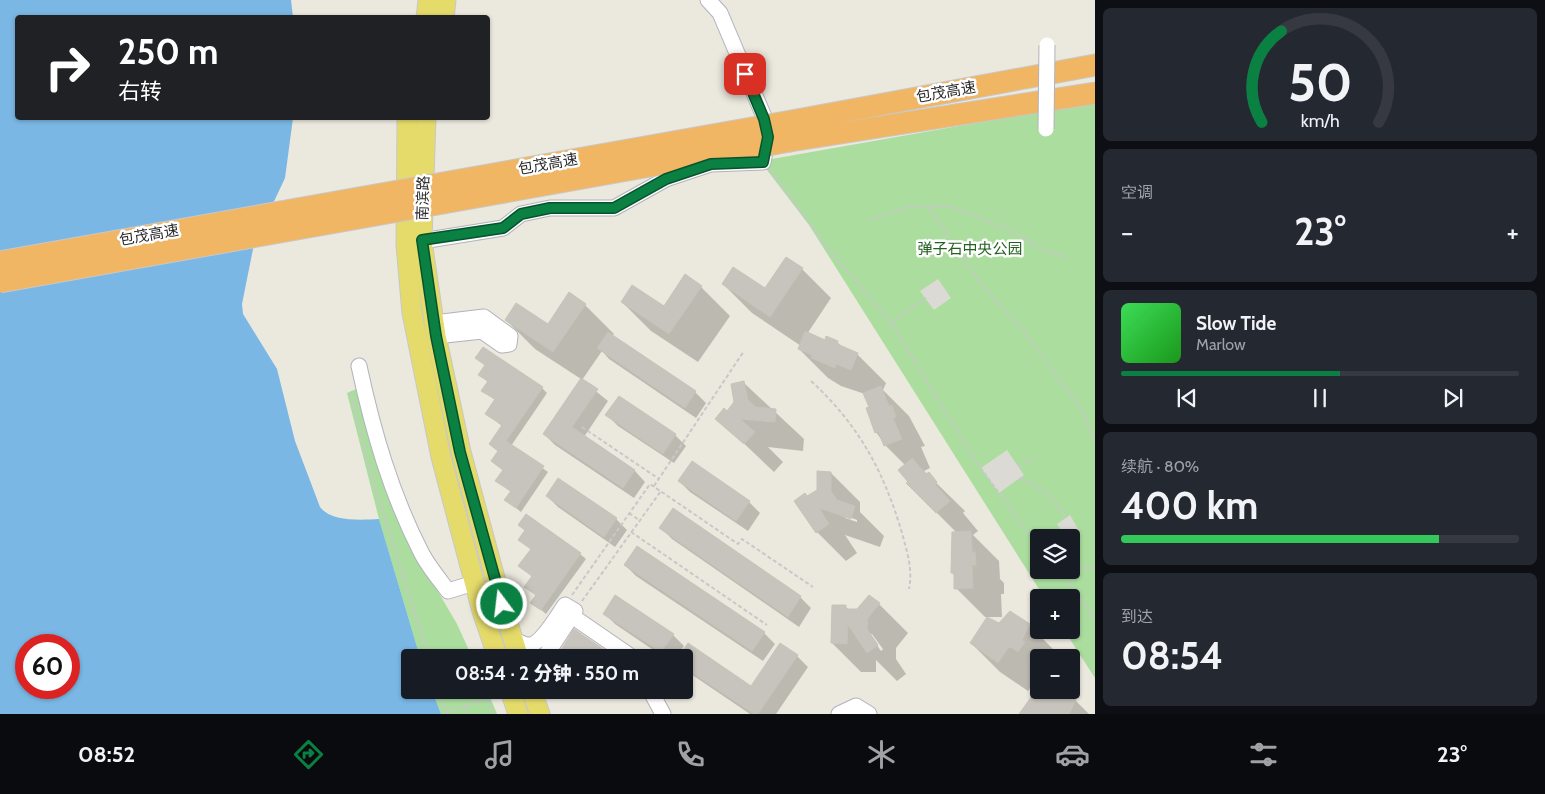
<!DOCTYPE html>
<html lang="zh">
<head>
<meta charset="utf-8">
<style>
	body { margin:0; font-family:Cabin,"Noto Sans SC",sans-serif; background:#242831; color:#f1f3f6; height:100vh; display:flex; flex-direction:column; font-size:19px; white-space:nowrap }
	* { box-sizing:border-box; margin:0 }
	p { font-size:16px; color:#9ea1a6 }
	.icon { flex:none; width:28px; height:28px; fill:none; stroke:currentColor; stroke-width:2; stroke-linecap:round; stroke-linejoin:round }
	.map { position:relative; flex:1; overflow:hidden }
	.panel { display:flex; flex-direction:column; gap:8px; padding:8px; background:#0d0f14; width:450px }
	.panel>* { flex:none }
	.guide { position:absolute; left:15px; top:15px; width:475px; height:105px; border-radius:5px; box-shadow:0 1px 4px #0004; background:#202124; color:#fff; overflow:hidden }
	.controls { position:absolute; left:1030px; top:529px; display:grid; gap:10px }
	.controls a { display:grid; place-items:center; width:50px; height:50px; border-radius:5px; background:#171b24; box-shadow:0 1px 4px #0004; font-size:25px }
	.speed { position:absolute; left:15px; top:634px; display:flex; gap:10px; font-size:25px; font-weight:700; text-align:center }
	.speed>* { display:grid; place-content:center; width:65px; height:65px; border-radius:50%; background:#171b24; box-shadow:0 1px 4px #0004; line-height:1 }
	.speed .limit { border:8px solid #d22; background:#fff; color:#111 }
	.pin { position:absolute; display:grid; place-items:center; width:42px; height:42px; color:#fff; margin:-21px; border-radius:10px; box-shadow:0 2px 8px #0006 }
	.me { position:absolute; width:55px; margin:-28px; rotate:345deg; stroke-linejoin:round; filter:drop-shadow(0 0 4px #0008) }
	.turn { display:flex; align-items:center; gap:18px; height:105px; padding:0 20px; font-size:22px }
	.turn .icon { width:65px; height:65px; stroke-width:2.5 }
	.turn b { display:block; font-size:35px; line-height:42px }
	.big { font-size:38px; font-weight:800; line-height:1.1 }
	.panel .card { flex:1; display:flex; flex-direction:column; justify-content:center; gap:8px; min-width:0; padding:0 18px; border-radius:8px; background:#242831 }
	.panel .dial { align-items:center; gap:0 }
	.dial svg { height:130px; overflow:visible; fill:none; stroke:#363941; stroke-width:7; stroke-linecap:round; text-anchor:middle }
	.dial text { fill:#f1f3f6; stroke:none }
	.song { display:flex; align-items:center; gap:15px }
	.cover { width:60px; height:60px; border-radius:8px; background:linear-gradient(135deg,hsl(130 70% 55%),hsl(120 70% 35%)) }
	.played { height:5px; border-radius:2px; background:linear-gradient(90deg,#0b8043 55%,#363941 55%) }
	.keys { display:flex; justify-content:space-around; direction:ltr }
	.heat { display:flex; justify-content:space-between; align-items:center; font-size:28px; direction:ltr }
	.charge { height:8px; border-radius:4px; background:linear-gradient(90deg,#34c759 80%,#363941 0) }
	.trip { position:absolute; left:401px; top:649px; width:292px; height:50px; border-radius:5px; background:#171b24; box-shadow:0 1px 4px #0004; font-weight:800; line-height:50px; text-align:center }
	.menu { display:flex; height:80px; justify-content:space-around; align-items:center; background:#090b0e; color:#9ea1a6 }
	.menu .icon { width:35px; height:35px }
	.menu .current { color:#0b8043 }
	.menu b { font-size:22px; color:#f1f3f6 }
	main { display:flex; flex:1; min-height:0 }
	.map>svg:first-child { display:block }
	.green { fill:#abdd9f; fill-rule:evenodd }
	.plaza { fill:#dcdad4 }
	.water { fill:#7ab7e4; fill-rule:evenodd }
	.shadow { fill:#0003; fill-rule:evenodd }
	.building { fill:#c7c4bd; stroke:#c6c4b8 }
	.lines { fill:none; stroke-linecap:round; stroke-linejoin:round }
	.minor-casing { stroke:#b1b2bd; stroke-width:17 }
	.major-casing { stroke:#c8c8c8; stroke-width:21 }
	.highway-casing { stroke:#c8c8c8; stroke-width:23 }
	.path { stroke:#c8c8c8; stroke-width:2; stroke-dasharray:4 2.5; stroke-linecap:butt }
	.minor { stroke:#fff; stroke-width:15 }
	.major { stroke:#e4db6a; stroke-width:19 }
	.highway { stroke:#f0b664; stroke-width:21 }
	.minor-bridge-casing { stroke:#b1b2bd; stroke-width:17; stroke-linecap:butt }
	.highway-bridge-casing { stroke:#c8c8c8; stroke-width:23; stroke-linecap:butt }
	.minor-bridge { stroke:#fff; stroke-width:15 }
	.highway-bridge { stroke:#f0b664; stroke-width:21 }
	.route-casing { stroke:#07532c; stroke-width:12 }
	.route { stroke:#0b8043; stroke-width:9 }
	.labels { text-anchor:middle; stroke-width:5; stroke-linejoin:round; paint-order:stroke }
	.street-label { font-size:15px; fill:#2b2b2b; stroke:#fff }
	.park-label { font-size:15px; fill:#246221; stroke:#fff }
</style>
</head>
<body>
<main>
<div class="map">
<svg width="1095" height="714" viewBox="0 0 1095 714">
	<rect width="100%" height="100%" fill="#ebe8de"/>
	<g class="green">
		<path d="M1095 102V678L1064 630H1071V598L1044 597 809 225 760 161ZM1039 538H1071V570H1039Z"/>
		<polygon points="356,389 381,471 420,561 457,624 472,657 420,657 379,519 347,393"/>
		<polygon points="432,690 487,690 497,714 441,714"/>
	</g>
	<g class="plaza">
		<polygon points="938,279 951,298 934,310 920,291"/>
		<polygon points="1007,450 1024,475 999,493 981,468"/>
		<polygon points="1070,515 1081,534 1071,540 1071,538 1066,537 1057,524"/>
	</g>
	<path class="water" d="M0 0H291L293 17 18 18V118H293L285 178 254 244 242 304 243 314 277 369 295 441 320 507C331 522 361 520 379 519L420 657 410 658V690H432L441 714H0ZM26 645H69V688H26Z"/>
	<g class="shadow">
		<polygon points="802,269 831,298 807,334 826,341 837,342 844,348 857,354 886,383 883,390 909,416 925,446 921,447 930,468 924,471 965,511 963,513 978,531 973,535 999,561 1000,579 1004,583 1004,594 1001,594 1002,617 985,617 956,588 955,576 952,573 957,533 908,484 910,482 905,465 885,445 876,432 865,394 841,386 828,378 799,349 801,346 752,313 723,284 765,290"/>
		<polygon points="701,287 730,316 698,362 651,331 622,302 664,307"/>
		<polygon points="585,305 614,334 612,336 695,392 706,403 696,418 609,359 602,351 582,380 608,401 584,437 635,471 645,482 634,498 555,445 544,434 581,379 535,349 506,320 548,325"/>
		<polygon points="477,358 542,388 547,393 511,446 548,472 521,512 506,500 511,492 497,481 504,471 493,461 499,452 490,444 502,426 487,414 496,401 483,390 488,382 480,375 486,366"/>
		<polygon points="744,383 804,439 803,451 768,447 783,462 774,472 717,418 727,412 736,403"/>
		<polygon points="619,397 675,435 686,446 674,463 618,426 607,415"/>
		<polygon points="692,463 749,502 760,513 748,531 690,492 679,481"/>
		<path d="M831 473 860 502V512L884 536 880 547 845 535 857 553 846 561 817 532 808 498 818 490ZM845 515 857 520V522L845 518Z"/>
		<polygon points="547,496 616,519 627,530 615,547 558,507"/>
		<polygon points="520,525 580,554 586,559 546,614 532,602 537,596 526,587 533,577 520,566 532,550 520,540 526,531"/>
		<polygon points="661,528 738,556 800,597 811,608 799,627 672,539"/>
		<polygon points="625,565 764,633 775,644 763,661 636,576"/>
		<path d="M879 604 908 633 896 648V659L906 674 897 681 876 660V672H861L832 643 845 606 849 610 858 611ZM869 634H872L883 649 881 651Z"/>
		<polygon points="605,614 673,635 684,646 676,658 665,658 615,624"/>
		<polygon points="1000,625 1029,625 1058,654 1056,658 1039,658 1039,676 1028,691 1000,672 971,643"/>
		<polygon points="688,645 751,687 797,656 808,667 776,714 750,714 685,670"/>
		<polygon points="565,690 595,690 574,697"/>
		<polygon points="1055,690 1060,690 1076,701 1089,714 1021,714 1046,700"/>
	</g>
	<g class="building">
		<polygon points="786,257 803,268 770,317 722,284 733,267 765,288"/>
		<polygon points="685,274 702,286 669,334 621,302 632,285 664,306"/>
		<polygon points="569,292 586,304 553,352 505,320 516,303 548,324"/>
		<polygon points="805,331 825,340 826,336 838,341 837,344 858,353 851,370 836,364 835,368 811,358 812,355 798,349"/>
		<polygon points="608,332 696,391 685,408 597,348"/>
		<polygon points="483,347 543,387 506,441 544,466 516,508 504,500 511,491 495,481 503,470 491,461 498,451 489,444 502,425 485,414 495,399 481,391 488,381 478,375 485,365 475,358"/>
		<polygon points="581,378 598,389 572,427 635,470 623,488 543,434"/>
		<polygon points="744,381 748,400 756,407 776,409 775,422 740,419 755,432 744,444 715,419 724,408 727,411 734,402 731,384"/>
		<polygon points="881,386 889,406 892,405 896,417 893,418 902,439 884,446 878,431 875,433 866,408 869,407 863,393"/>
		<polygon points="619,396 676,434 663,454 605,415"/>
		<polygon points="912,458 926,474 929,472 937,482 935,484 950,501 936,513 906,483 908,482 898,470"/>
		<polygon points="692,461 750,501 736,521 678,481"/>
		<polygon points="817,471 831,472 831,491 837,500 855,506 851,519 819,508 829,524 816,533 794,501 805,493 807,496 817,490"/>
		<polygon points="558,478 617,518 604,537 546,496"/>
		<polygon points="673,508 801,596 788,617 659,528"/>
		<polygon points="526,514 581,553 541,610 530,603 536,595 524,587 532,576 518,566 531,549 518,540 525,530 518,525"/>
		<polygon points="971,531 972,552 975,552 976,565 972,565 973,588 954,589 954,573 951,573 952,532"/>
		<polygon points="637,546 765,632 752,651 624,565"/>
		<polygon points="615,595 674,634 661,652 603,614"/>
		<polygon points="869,595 880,603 868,618 867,629 878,645 867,653 848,625 847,644 831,643 832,605 846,605 846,609 857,609"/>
		<polygon points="1010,611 1030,624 1022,640 1025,642 1018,652 1011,647 1008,648 998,663 970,643 987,617 999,623"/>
		<polygon points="574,629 616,658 562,658 558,655"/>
		<polygon points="688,643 751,686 780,643 798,655 758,714 754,714 685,668 685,658 678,658"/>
		<polygon points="1052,690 1062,690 1076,700 1069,714 1019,714 1034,693 1046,699"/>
	</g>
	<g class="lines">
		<defs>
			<g id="minor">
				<polyline points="422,241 503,228 521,214 550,208 614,208 666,179 711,164 763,162 768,137 765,119 720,13 708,0"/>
				<polyline points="434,323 484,317 510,336 509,344 502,345 482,331 436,336"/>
				<path d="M359 366C373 431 391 494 422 554 429 567 439 579 448 591L474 583"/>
				<polyline points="572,616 633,658"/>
				<path d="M512 638C516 640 522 644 527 645 540 647 558 615 565 605L575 611 544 658"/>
				<polyline points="650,690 663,714"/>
				<polyline points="839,714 856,706 869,714"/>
			</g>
			<g id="major">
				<polyline points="426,18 428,0"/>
				<polyline points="444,18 446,0"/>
				<polyline points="407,118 406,245 412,313 441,457 482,611 498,658"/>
				<polyline points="426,118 422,241 436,336 461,452 502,604 519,658"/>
				<polyline points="510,690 518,714"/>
				<polyline points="531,690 540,714"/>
			</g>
			<g id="highway">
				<polyline points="786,122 1095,65"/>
				<polyline points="790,141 1095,93"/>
			</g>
		</defs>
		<use href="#minor" class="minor-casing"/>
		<use href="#major" class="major-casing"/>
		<use href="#highway" class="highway-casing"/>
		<g class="path">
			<polyline points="771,171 830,251 891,322 972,456 1028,533 1039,541"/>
			<polyline points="929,207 980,283 1023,330 1082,410 1095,441"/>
			<polyline points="870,220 907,207 953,207 1010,230 1042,250 1068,257"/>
			<polyline points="891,322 926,298"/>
			<path d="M811 381C859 425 884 472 902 533 907 552 913 569 909 589"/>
			<polyline points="351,395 370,471 429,658"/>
			<polyline points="582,427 659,479"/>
			<polyline points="1018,466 1034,458"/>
			<path d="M1020 478C1044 488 1052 496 1066 518"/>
			<polyline points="654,486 744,351"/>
			<polyline points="629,513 639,520"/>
			<polyline points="631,532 767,625"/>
			<polyline points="1071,563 1081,567 1095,566"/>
			<polyline points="1066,570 1070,583 1095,620"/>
			<polyline points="572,595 650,484 738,544 742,539 813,587"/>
			<polyline points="582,601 661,491"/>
			<polyline points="439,690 447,714"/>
			<polyline points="466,707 468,714"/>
			<polyline points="446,712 487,699 492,714"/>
		</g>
		<use href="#minor" class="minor"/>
		<use href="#major" class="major"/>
		<use href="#highway" class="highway"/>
		<defs>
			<polyline id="minor-bridge" points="1046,129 1047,45"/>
			<g id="highway-bridge">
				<polyline points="0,262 786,122"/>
				<polyline points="0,282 790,141"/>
			</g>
		</defs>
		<use href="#minor-bridge" class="minor-bridge-casing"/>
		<use href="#highway-bridge" class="highway-bridge-casing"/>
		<use href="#minor-bridge" class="minor-bridge"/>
		<use href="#highway-bridge" class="highway-bridge"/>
	</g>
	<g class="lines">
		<defs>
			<polyline id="route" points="502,604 460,452 436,336 422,240 503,228 521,214 550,208 614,208 666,179 711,164 763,162 768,137 764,119 745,74"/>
		</defs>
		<use href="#route" class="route-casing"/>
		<use href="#route" class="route"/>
	</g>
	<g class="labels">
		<g class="street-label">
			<text transform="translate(946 92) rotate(-10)" y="5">包茂高速</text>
			<text transform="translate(548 164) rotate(-10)" y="5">包茂高速</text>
			<text transform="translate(423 198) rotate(-88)" y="5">南滨路</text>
			<text transform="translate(149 235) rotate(-10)" y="5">包茂高速</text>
		</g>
		<g class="park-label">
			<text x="970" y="254">弹子石中央公园</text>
		</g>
	</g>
</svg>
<div class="controls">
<a><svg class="icon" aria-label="layers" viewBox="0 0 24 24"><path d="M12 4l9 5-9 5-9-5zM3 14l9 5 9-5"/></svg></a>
<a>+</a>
<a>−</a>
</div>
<div class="speed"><div class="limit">60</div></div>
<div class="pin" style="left:745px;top:74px;background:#d93025"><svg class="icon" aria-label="arrive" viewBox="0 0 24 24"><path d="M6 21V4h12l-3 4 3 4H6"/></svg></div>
<svg class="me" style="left:502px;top:604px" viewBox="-20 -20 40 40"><circle r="17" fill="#0b8043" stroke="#fff" stroke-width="3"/><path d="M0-11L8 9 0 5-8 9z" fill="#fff"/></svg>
<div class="trip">08:54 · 2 分钟 · 550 m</div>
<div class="guide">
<div class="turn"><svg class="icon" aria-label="right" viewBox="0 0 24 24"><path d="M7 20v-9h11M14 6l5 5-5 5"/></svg><div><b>250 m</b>右转</div></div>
</div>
</div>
<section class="panel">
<div class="card dial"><svg viewBox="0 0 100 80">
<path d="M14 69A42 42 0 1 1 86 69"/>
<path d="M14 69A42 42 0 0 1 26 13" stroke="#0b8043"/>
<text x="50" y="56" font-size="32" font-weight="700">50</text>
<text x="50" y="72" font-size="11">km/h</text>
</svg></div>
<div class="card"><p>空调</p>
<div class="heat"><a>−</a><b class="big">23°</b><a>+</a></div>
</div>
<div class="card">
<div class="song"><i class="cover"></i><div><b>Slow Tide</b><p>Marlow</p></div></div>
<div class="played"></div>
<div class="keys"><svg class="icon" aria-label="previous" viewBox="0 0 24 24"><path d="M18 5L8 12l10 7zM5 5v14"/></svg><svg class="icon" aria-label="pause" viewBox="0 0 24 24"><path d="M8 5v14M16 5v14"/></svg><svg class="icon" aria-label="next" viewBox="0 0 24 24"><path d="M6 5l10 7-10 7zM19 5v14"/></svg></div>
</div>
<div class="card"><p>续航 · 80%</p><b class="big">400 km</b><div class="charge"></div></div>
<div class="card"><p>到达</p><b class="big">08:54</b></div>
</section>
</main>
<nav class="menu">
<b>08:52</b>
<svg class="icon current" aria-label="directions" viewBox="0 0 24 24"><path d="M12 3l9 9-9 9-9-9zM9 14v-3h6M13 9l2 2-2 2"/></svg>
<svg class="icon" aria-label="music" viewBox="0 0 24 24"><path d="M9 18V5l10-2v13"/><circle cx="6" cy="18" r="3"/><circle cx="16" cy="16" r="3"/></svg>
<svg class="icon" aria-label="phone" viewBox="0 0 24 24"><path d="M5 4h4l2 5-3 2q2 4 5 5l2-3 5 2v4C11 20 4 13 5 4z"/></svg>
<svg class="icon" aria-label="climate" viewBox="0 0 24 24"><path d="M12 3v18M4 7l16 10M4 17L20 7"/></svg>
<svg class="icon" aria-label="car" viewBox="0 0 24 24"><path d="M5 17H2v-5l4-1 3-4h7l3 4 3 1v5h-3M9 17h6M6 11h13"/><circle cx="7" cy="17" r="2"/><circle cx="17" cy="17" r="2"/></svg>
<svg class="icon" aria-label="filters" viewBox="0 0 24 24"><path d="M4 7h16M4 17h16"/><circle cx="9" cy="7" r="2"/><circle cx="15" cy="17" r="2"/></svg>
<b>23°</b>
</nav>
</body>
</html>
